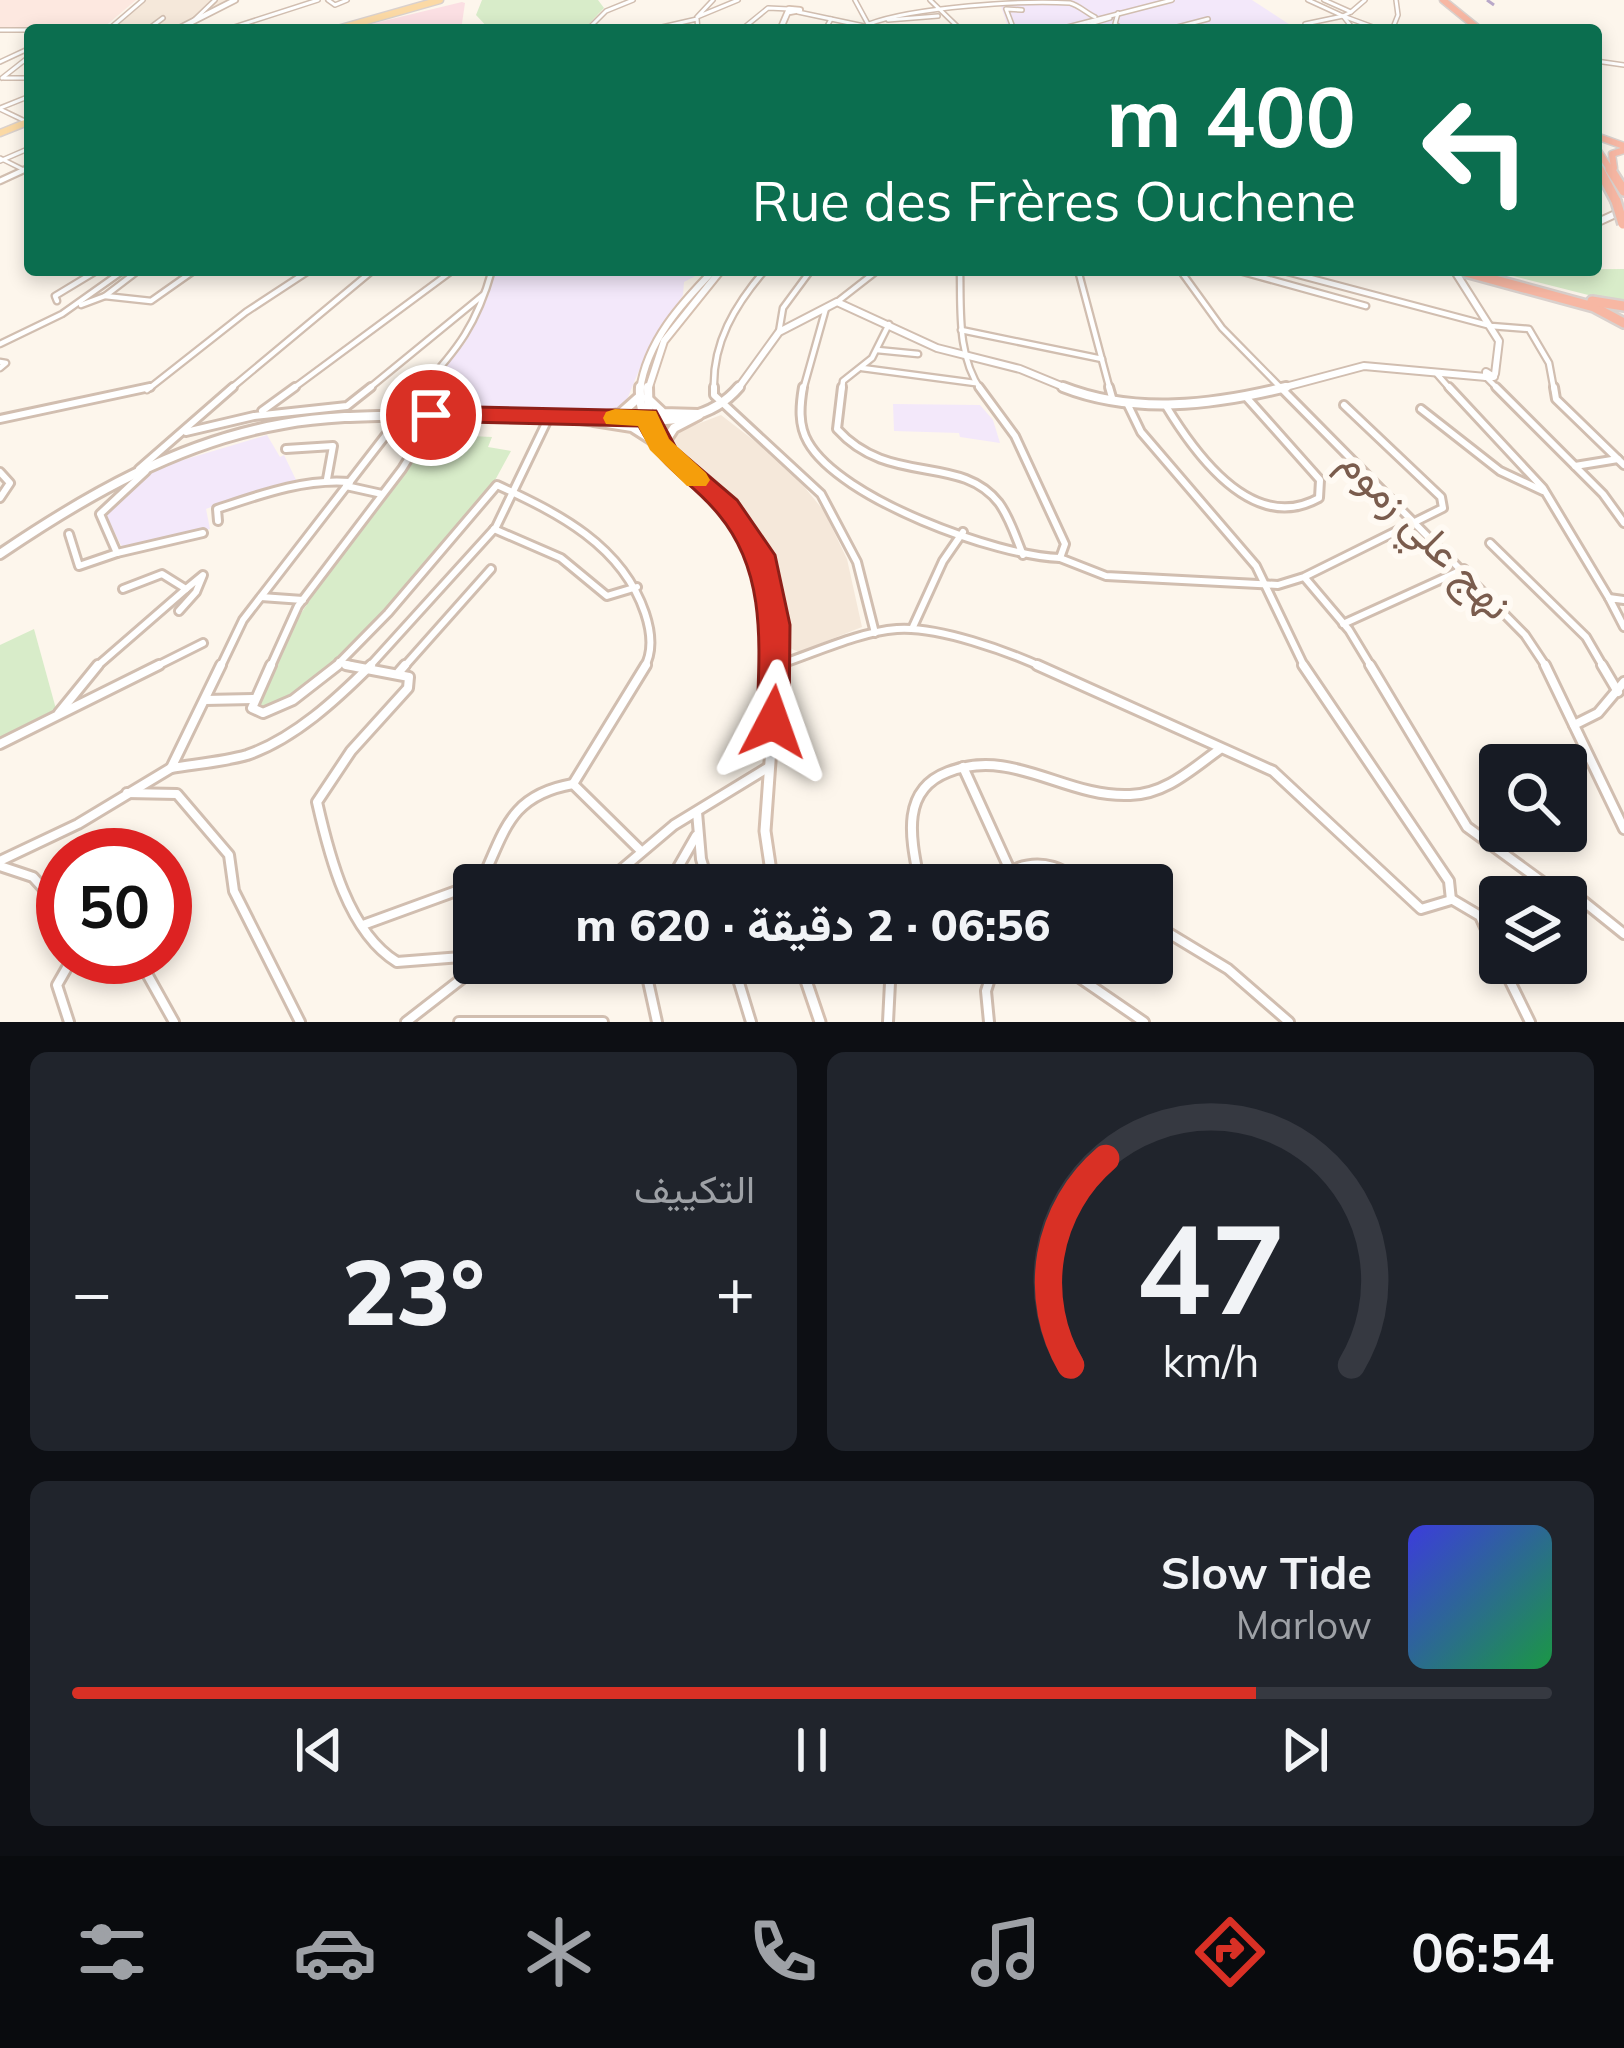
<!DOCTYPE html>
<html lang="ar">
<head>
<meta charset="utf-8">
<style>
	body { margin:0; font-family:Mulish,Vazirmatn,sans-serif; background:#20242c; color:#f1f3f6; direction:rtl; height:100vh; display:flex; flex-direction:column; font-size:45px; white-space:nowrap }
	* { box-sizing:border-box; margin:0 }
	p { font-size:39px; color:#9ea1a6 }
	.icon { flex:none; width:66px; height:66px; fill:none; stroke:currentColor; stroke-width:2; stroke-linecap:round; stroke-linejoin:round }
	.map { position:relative; height:1022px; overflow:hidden; direction:ltr }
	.side { display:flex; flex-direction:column; gap:30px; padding:30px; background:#0d0f14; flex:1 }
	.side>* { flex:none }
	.guide { position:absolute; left:24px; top:24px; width:1578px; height:252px; border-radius:12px; box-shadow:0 6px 18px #0003; direction:rtl; background:#0b6e4f; color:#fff; overflow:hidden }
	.tools { position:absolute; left:1479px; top:744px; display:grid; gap:24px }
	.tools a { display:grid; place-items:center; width:108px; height:108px; border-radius:12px; background:#171b24; box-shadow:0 6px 18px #0003; font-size:60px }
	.speed { position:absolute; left:36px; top:828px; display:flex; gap:24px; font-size:60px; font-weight:700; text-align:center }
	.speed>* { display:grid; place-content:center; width:156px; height:156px; border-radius:50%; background:#171b24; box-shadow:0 6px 18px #0003; line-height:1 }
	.speed .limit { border:18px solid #d22; background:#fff; color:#111 }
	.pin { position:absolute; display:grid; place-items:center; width:102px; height:102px; color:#fff; margin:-51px; border:6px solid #fff; border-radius:50%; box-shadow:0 3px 12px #0007 }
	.me { position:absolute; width:132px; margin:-66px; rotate:4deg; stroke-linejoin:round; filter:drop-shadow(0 0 9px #0008) }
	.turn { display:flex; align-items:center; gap:42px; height:252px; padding:0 48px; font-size:54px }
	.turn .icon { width:156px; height:156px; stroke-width:2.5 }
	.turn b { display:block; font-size:84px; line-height:102px }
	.big { font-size:90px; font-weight:800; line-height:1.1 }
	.side .card { flex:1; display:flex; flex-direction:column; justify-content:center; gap:18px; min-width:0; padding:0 42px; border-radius:18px; background:#20242c }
	.side .dial { align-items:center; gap:0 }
	.dial svg { height:312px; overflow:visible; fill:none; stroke:#363941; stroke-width:7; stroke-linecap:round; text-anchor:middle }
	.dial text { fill:#f1f3f6; stroke:none }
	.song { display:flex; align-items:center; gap:36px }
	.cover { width:144px; height:144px; border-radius:18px; background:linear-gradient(135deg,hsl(240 70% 55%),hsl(140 70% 35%)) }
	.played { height:12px; border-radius:6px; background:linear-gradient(90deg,#d93025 80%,#363941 80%) }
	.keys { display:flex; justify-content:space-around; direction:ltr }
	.heat { display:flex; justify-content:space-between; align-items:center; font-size:66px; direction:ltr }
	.side .tiles { flex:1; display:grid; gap:30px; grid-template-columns:1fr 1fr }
	.card:last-child { grid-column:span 2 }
	.trip { position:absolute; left:453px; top:864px; width:720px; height:120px; border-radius:12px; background:#171b24; box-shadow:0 6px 18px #0003; font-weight:800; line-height:120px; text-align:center; direction:rtl }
	.tabs { display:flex; height:192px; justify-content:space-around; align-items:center; background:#090b0e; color:#9ea1a6 }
	.tabs .icon { width:84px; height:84px }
	.tabs .current { color:#d93025 }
	.tabs b { font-size:54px; color:#f1f3f6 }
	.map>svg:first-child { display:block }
	.residential { fill:#f5e8da }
	.commercial { fill:#fde8e0 }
	.education { fill:#f3e8fa }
	.medical { fill:#fbdfe3 }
	.green { fill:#d8ecc9 }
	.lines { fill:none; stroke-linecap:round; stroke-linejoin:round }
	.minor-far3-casing { stroke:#d1beb0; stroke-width:6 }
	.minor-far2-casing { stroke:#d1beb0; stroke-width:9 }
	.minor-far1-casing { stroke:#d1beb0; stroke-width:12 }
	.minor-casing { stroke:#d1beb0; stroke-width:14 }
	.tertiary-far2-casing { stroke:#d1beb0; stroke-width:8 }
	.tertiary-far1-casing { stroke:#d1beb0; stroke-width:10 }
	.tertiary-casing { stroke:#d1beb0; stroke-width:14 }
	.secondary-far3-casing { stroke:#d6c0b0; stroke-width:8 }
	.secondary-far2-casing { stroke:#d6c0b0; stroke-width:10 }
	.secondary-far1-casing { stroke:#d6c0b0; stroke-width:14 }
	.secondary-casing { stroke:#d6c0b0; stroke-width:15 }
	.primary-casing { stroke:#dad1cd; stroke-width:9 }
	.motorway-far1-casing { stroke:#dad1cd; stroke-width:9 }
	.motorway-casing { stroke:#dad1cd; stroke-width:14 }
	.minor-far3 { stroke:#fff; stroke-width:3 }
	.minor-far2 { stroke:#fff; stroke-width:4.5 }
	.minor-far1 { stroke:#fff; stroke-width:6 }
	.minor { stroke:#fff; stroke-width:8 }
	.tertiary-far2 { stroke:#fff; stroke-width:4.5 }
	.tertiary-far1 { stroke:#fff; stroke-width:6 }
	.tertiary { stroke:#fff; stroke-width:8 }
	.secondary-far3 { stroke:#fff; stroke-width:4.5 }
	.secondary-far2 { stroke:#fff; stroke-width:6 }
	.secondary-far1 { stroke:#fff; stroke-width:8 }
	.secondary { stroke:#fff; stroke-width:9 }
	.primary { stroke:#fbd9a5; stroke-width:6 }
	.motorway-far1 { stroke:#f7b7a3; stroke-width:6 }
	.motorway { stroke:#f7b7a3; stroke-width:9 }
	.rail { stroke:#b9a8c9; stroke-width:3; stroke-dasharray:10 8; stroke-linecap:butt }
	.motorway-bridge-casing { stroke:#dad1cd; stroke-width:14; stroke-linecap:butt }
	.motorway-bridge { stroke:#f7b7a3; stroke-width:9 }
	.route { fill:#d93025; stroke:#8d1f18; stroke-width:3 }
	.slow { fill:#f59e0b }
	.labels { text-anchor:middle; stroke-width:12; stroke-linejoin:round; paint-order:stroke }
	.street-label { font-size:42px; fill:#7a5c4d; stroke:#fffaf3 }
</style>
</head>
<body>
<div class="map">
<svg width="1624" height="1022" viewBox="0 0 1624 1022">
	<rect width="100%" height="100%" fill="#fdf6ec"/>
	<g class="residential">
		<polygon points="146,0 230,0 169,30 115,28"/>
		<polygon points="721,415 788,467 824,511 847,559 862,627 799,652 785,646 773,562 749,518 718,482 682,460 672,441 682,430"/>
	</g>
	<polygon class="commercial" points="0,0 136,0 103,28 0,29"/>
	<g class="education">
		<polygon points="1013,0 1252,0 1298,30 1009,30 1001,6 1014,4"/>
		<polygon points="494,270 707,270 684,282 683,295 649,346 626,402 616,413 421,405 417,400 421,392 465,343 489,294"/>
		<polygon points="893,404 980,405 993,420 1000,443 960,437 959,433 894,431"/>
		<polygon points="267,435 280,457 284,455 299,486 239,496 206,509 210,529 123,549 105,514 153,469"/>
	</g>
	<polygon class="medical" points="462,2 465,3 461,30 346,30"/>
	<g class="green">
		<polygon points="482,0 598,0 604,8 583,30 490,30 476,15"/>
		<polygon points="1624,269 1624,304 1489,270"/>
		<path d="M471 436 492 437 488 447 511 451 493 484C450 535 324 696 263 707L260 704C286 605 369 532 423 447L462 446Z"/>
		<polygon points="34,629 56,709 0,737 0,645"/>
	</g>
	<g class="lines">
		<defs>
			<g id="minor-far3">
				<polyline points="328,0 335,5 347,0"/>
				<polyline points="713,0 697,17 738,0"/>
				<polyline points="855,0 868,24"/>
				<polyline points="930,0 961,30"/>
				<polyline points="1308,0 1343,16"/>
				<polyline points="1324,0 1351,12 1343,16 1354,30"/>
				<polyline points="798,12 864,26"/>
				<polyline points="1351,12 1365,0"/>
				<polyline points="1118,13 1115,24 1124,30"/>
				<polyline points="888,20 938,16"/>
				<polyline points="192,22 215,0"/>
				<path d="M869 24C914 7 1022 0 1070 3 1078 5 1087 13 1095 17"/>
				<polyline points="0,30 37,30"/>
				<polyline points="108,30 143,0"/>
				<polyline points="147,30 163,18"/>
				<polyline points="225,30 318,0"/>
				<polyline points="587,30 606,11 633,0"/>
				<polyline points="649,30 697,19 698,30"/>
				<polyline points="741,30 768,8 789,9"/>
				<polyline points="825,30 831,19"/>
				<polyline points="1014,30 1006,9 1022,10"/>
				<polyline points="1056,30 1172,0"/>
				<polyline points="1070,30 1110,18"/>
				<polyline points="1166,30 1208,19"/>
				<polyline points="1305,30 1305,24 1343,16 1381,30"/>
				<polyline points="1392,30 1398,15 1396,0"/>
				<polyline points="1596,61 1624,65"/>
				<polyline points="0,62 30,48"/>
				<polyline points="2,78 30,56"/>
				<polyline points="4,78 30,78"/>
				<polyline points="0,108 30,96"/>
				<polyline points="0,109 25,121"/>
				<polyline points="0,158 24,170"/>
				<polyline points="0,161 30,148"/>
				<polyline points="20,172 30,167"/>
			</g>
			<g id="minor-far2">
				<polyline points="0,181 26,169"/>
				<path d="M960 270C961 310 957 356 981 390"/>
				<polyline points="1078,270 1110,390"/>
				<polyline points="1180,270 1222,328 1283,390"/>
				<polyline points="1236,270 1366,306"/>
				<polyline points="1280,270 1491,326 1529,329 1549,363 1554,390"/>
				<polyline points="105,296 151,301 195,270"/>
				<polyline points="57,301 55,296 98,270"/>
				<polyline points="837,302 878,270"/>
				<polyline points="81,305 105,296 139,270"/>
				<polyline points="961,330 1102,359"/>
				<polyline points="779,332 783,308 811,270"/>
				<polyline points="0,344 62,314 124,270"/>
				<polyline points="877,350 918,354"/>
				<polyline points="0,362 6,363 0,368"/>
				<polyline points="862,368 975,383"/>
				<polyline points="1437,374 1451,390"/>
				<polyline points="1487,378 1499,390"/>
				<polyline points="147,390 246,312 310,270"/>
				<polyline points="229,390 373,270"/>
				<polyline points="291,390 453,270"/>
				<polyline points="367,390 483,295"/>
				<path d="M420 390C458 349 477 324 492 270"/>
				<path d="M714 390C712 343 735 305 765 270"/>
				<polyline points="803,390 826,308"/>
				<polyline points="842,390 843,381 872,358 889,324"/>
			</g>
			<g id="minor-far1">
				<polyline points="714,387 714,395 821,494 857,562 875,633"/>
				<path d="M803 387C800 405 798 425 808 442 840 499 996 556 1060 558L1065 544 1015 436 979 387"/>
				<path d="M842 387 837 429C889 487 960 453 999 503 1010 518 1016 538 1023 555"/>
				<polyline points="1109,387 1113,401"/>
				<polyline points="1280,387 1525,635 1547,668"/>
				<polyline points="1449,387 1543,488 1609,598"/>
				<polyline points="1496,387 1603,494 1624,523"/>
				<polyline points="1554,387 1556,399 1624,465"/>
				<polyline points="1127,403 1141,432 1256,566 1305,668"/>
				<path d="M1166 406C1197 457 1254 534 1319 498L1320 480 1247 398"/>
				<polyline points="1421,409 1500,471 1543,491"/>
				<polyline points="262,411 295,387"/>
				<polyline points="0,419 150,387"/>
				<polyline points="186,432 254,416 347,406 371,387"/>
				<polyline points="286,449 333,446 327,479"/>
				<polyline points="1575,466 1618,459"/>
				<polyline points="139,469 233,387"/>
				<polyline points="146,471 100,514 117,553 203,533"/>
				<polyline points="0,472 10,483 0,498"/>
				<polyline points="346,486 382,494"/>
				<path d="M218 521 217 509C259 495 305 478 350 482"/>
				<polyline points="494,529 561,558 607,596 637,587"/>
				<polyline points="69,534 79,566 117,553"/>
				<polyline points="1490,543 1586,637 1604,668"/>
				<polyline points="1060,558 1106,576 1278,585 1304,577 1443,508 1441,497 1344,405"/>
				<polyline points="1305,578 1349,630 1372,668"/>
				<polyline points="261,597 303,600"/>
				<polyline points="1624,600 1609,598 1624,627"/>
				<polyline points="179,611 196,592 203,575 186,589"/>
				<polyline points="1343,624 1464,569"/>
				<polyline points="912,629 943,561 963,532"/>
				<polyline points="339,662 360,668"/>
				<path d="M778 665C815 653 858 632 897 629 938 626 1007 651 1044 668"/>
				<polyline points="95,668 186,589 162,574 123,589"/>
				<polyline points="153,668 203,643"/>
				<polyline points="220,668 243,620 423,387"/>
				<polyline points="270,668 298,606 402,469 435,416"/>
				<path d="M334 668 388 613 497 485C558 513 622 545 645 613 651 631 654 651 644 668"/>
				<polyline points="368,668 496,527 549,417"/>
				<polyline points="403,668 491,569"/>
			</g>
			<g id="minor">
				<polyline points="271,665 252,708 263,713 293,700 338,665"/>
				<path d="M346 665 409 677 408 688 351 751 317 802C329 855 348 932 397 962L474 956"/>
				<polyline points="1037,665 1273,771 1421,909 1451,900 1449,881 1303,665"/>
				<polyline points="1370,665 1467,827 1563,897"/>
				<polyline points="1545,665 1624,829"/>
				<polyline points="1602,665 1618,692"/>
				<polyline points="399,672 405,665"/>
				<polyline points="205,700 253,699"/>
				<polyline points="59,713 98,665"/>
				<polyline points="1574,725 1598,713 1624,682"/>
				<polyline points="0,744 159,665"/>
				<polyline points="963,767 1015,881"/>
				<path d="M171 768C195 764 223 762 247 755 294 739 337 699 371 665"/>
				<polyline points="127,793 177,794 229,855 234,891 300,1022"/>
				<polyline points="697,812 701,859 709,885"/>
				<polyline points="641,851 573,784 646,665"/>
				<polyline points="0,861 78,824 171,768 221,665"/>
				<polyline points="0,866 33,877 63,910"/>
				<polyline points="603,885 674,825 769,767"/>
				<polyline points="668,885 696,836"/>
				<path d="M920 885C912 843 898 791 948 772 1013 747 1065 798 1130 795 1166 794 1192 769 1220 749"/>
				<path d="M1014 885 1018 868C1046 858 1065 871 1089 885"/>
				<polyline points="1566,899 1583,901 1624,934"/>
				<polyline points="1453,900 1480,916 1500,960"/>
				<polyline points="1152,923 1228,969 1289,1022"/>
				<path d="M363 925 481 882C505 830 510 795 573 784"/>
				<polyline points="144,957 146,972 174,1022"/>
				<polyline points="644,963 657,1022"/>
				<polyline points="733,963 751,1022"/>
				<polyline points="1058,963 1144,1022"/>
				<polyline points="1501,963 1530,1022"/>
				<polyline points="69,1022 57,985 73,957"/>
				<polyline points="406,1022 482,963"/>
				<polyline points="459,1022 603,1022"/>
				<polyline points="888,1022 891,963"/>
				<polyline points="989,1022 986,991 995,963"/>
			</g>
			<polyline id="tertiary-far2" points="176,30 235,0"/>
			<g id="tertiary-far1">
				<polyline points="1596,223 1624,210"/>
				<polyline points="1454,270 1499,341 1495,374"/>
				<polygon points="1486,372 1494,377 1486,377"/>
				<polyline points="737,390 779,332 837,302 937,348 1020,369 1071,390"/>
				<polyline points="1274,390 1364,366 1486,377"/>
			</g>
			<g id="tertiary">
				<path d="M1063 387C1134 415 1214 405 1286 387"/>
				<path d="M612 421C659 420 706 426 739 387"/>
				<path d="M0 554C87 495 179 442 283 424 332 415 382 416 431 415 487 414 542 413 597 421"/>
			</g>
			<polyline id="secondary-far3" points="780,30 789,9 800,10 789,12"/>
			<g id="secondary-far2">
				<path d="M640 390C647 341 681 304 714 270"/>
				<polyline points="648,390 664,341 721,270"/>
			</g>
			<g id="secondary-far1">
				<path d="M640 387C636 459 726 491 756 549 775 585 777 628 777 668"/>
				<polyline points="648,387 649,428"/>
				<polyline points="647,398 663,413 698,414"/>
				<polyline points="595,418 620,414 638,398"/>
				<polyline points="594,421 632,427 654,441"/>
				<polyline points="670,452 666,440 674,428 699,415"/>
			</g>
			<g id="secondary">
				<polyline points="773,885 765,831 777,665"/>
				<polyline points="800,963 820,1022"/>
			</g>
			<g id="primary">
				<polyline points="334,30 440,0"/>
				<polyline points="0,133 30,121"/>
			</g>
			<g id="motorway-far1">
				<polyline points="1443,0 1480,30"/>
				<polyline points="1596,136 1624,146"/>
				<polyline points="1596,148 1612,172"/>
				<polyline points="1596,162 1601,172"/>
				<polyline points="1614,168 1612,154 1624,150"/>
			</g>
			<g id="motorway">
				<polyline points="1599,169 1616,201"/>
				<polyline points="1610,169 1624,191"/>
				<polyline points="1458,270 1594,307 1624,323"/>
				<polyline points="1592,301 1624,306"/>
			</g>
		</defs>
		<use href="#minor-far3" class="minor-far3-casing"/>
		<use href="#minor-far2" class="minor-far2-casing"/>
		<use href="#minor-far1" class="minor-far1-casing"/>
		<use href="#minor" class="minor-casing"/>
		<use href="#tertiary-far2" class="tertiary-far2-casing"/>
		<use href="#tertiary-far1" class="tertiary-far1-casing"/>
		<use href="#tertiary" class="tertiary-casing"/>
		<use href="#secondary-far3" class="secondary-far3-casing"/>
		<use href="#secondary-far2" class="secondary-far2-casing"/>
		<use href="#secondary-far1" class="secondary-far1-casing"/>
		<use href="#secondary" class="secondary-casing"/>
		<use href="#primary" class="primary-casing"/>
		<use href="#motorway-far1" class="motorway-far1-casing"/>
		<use href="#motorway" class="motorway-casing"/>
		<use href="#minor-far3" class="minor-far3"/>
		<use href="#minor-far2" class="minor-far2"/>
		<use href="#minor-far1" class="minor-far1"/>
		<use href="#minor" class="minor"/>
		<use href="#tertiary-far2" class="tertiary-far2"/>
		<use href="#tertiary-far1" class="tertiary-far1"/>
		<use href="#tertiary" class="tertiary"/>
		<use href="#secondary-far3" class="secondary-far3"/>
		<use href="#secondary-far2" class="secondary-far2"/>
		<use href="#secondary-far1" class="secondary-far1"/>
		<use href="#secondary" class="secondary"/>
		<use href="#primary" class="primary"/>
		<use href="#motorway-far1" class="motorway-far1"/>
		<use href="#motorway" class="motorway"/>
		<polyline class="rail" points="1487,0 1494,5"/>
		<defs>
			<polyline id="motorway-bridge" points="1616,201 1623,224"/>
		</defs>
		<use href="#motorway-bridge" class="motorway-bridge-casing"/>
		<use href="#motorway-bridge" class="motorway-bridge"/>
	</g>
	<path class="route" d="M431 406 656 411 676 448 737 500 775 555 790 625 789 722 784 732 773 736 761 732 757 722C759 650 768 574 719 515 689 478 664 473 639 426L422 421 418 415 422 409Z"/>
	<polygon class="slow" points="615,409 656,411 669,439 706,473 710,480 706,486 687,486 650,450 638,426 606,424 603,418 606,412"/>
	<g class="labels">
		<g class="street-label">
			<text transform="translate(1426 533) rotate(45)" y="15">نهج علي زموم</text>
		</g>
	</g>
</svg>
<div class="tools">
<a><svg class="icon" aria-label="search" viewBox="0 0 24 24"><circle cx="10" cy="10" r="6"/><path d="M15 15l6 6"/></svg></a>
<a><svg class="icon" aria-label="layers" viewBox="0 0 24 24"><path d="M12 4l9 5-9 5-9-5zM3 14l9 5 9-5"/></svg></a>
</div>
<div class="speed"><div class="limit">50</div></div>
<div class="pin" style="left:431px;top:415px;background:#d93025"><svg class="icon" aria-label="arrive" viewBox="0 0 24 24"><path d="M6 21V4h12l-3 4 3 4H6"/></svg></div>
<svg class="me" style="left:773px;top:722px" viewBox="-20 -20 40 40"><path d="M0-17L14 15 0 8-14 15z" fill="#d93025" stroke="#fff" stroke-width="4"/></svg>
<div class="trip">06:56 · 2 دقيقة · 620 m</div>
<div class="guide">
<div class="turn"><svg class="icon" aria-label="left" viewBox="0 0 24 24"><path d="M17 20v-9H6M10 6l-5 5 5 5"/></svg><div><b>400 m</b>Rue des Frères Ouchene</div></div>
</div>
</div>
<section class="side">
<div class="tiles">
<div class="card dial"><svg viewBox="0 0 100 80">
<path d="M14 69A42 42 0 1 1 86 69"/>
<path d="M14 69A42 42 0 0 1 23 16" stroke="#d93025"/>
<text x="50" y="56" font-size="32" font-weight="700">47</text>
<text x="50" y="72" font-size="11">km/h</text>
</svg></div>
<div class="card"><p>التكييف</p>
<div class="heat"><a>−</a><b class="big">23°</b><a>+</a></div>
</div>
<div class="card">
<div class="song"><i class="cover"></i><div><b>Slow Tide</b><p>Marlow</p></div></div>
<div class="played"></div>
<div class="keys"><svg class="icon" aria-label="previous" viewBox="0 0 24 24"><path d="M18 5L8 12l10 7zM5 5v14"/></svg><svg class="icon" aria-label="pause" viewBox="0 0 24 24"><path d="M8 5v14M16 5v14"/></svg><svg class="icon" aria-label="next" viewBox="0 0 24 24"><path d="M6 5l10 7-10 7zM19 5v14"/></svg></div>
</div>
</div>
</section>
<nav class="tabs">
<b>06:54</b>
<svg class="icon current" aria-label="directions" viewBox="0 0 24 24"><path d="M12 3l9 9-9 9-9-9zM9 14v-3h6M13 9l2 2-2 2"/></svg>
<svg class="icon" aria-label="music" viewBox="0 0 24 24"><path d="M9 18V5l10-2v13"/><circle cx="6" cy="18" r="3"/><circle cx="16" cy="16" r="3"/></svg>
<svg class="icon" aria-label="phone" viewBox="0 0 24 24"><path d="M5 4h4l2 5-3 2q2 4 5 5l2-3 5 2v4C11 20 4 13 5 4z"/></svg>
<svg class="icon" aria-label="climate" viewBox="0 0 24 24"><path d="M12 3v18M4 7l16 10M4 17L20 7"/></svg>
<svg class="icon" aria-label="car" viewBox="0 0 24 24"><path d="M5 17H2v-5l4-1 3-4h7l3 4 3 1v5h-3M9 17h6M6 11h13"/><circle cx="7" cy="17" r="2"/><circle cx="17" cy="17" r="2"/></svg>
<svg class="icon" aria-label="filters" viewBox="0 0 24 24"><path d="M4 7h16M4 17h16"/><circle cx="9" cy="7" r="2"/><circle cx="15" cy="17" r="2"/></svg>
</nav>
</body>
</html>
